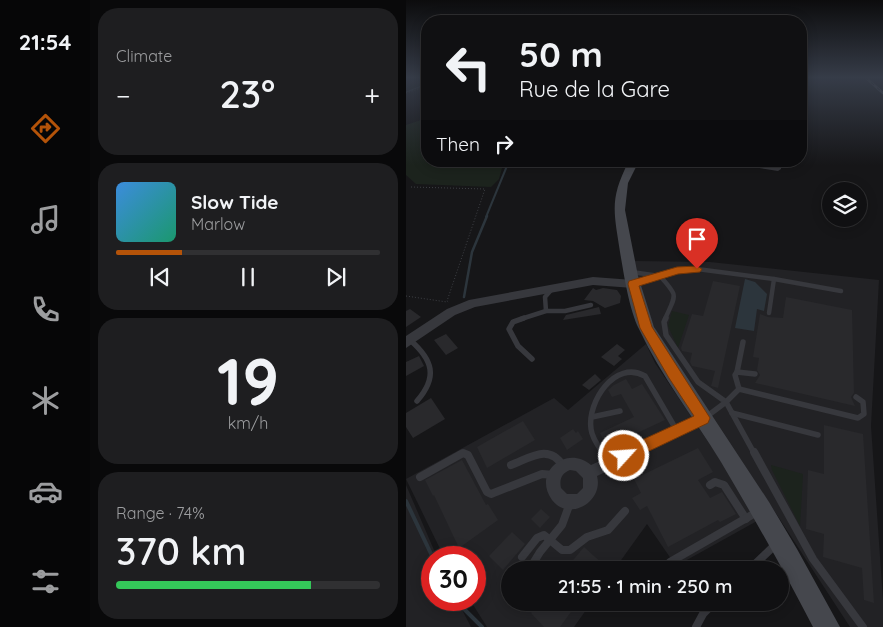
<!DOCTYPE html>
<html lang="en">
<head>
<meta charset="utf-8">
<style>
	body { margin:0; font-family:Quicksand,sans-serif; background:#1e1e20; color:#f1f3f6; height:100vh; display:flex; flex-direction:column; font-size:19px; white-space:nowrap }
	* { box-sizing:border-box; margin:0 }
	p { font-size:16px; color:#9c9d9f }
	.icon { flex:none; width:28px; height:28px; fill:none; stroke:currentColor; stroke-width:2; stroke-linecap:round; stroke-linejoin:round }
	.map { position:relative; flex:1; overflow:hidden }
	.side { display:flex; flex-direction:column; gap:8px; padding:8px; background:#09090a; width:316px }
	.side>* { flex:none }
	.top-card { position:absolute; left:15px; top:15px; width:386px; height:152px; border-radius:20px; box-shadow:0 2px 12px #0003,0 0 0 1px #303032; background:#101012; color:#f1f3f6; overflow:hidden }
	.fabs { position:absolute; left:416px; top:182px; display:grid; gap:10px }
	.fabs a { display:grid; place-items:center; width:45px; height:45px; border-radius:50%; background:#101012; box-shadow:0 2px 12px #0003,0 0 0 1px #303032; font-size:25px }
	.speed { position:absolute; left:15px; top:546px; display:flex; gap:10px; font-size:25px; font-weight:700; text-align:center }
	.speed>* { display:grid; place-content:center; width:65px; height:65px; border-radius:50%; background:#101012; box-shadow:0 2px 12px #0003,0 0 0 1px #303032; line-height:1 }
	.speed .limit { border:8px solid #d22; background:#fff; color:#111 }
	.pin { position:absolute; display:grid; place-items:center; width:42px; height:42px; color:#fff; margin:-51px -21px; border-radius:50% 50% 50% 0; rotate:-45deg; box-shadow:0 0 5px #0007 }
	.pin .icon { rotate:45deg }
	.me { position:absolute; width:55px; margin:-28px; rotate:64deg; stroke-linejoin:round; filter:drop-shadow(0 0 4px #0008) }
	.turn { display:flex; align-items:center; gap:18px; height:105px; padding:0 15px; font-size:22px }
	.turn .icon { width:65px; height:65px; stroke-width:2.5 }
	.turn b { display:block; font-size:35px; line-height:42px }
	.then { display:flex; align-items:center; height:48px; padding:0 15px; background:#0003; gap:10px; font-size:19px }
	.big { font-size:38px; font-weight:600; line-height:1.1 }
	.side .widget { flex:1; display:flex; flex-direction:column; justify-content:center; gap:8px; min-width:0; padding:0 18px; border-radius:20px; background:#1e1e20 }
	.side .dial { align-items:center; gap:0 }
	.dial b { font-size:65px; line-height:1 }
	.song { display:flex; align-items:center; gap:15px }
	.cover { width:60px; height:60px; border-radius:8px; background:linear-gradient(135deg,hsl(210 70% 55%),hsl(160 70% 35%)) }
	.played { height:5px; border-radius:2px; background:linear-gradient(90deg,#b45309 25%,#303032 25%) }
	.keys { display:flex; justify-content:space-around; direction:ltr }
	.heat { display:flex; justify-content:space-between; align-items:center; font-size:28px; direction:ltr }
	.charge { height:8px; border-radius:4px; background:linear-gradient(90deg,#34c759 74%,#303032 0) }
	.trip { position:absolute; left:95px; top:561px; width:288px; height:50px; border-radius:25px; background:#101012; box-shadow:0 2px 12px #0003,0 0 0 1px #303032; font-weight:600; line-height:50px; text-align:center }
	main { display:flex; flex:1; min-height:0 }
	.dock { display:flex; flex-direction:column; width:90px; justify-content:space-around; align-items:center; background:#060607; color:#9c9d9f }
	.dock .icon { width:35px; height:35px }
	.dock .current { color:#b45309 }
	.dock b { font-size:22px; color:#f1f3f6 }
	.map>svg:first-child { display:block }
	.built { fill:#222225 }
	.green { fill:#1c231d }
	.water { fill:#2c353c }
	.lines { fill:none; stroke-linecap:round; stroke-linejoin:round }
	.stream-far3 { stroke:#2c353c; stroke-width:1 }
	.stream-far2 { stroke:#2c353c; stroke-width:2 }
	.stream-far1 { stroke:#2c353c; stroke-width:2.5 }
	.stream { stroke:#2c353c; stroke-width:4 }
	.building { fill:#29292c }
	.path { stroke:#3d3f44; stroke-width:1; stroke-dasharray:1 2; stroke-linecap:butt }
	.service-far2 { stroke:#37383d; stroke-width:4.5 }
	.service-far1 { stroke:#37383d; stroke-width:5.5 }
	.service { stroke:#37383d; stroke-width:8 }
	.minor { fill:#37383d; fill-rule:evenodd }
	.tertiary { fill:#37383d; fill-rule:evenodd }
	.secondary { fill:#45474d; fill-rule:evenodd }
	.rail-casing { stroke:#4a4c52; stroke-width:2.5 }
	.rail { stroke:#111113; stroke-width:1; stroke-dasharray:4; stroke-linecap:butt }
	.route { fill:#b45309; stroke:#753606 }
</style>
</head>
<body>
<main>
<nav class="dock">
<b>21:54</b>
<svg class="icon current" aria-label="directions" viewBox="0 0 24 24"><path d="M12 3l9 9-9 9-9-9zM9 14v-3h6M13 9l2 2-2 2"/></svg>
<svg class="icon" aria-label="music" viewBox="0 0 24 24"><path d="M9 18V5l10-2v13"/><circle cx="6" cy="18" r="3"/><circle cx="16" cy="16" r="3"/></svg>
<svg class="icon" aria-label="phone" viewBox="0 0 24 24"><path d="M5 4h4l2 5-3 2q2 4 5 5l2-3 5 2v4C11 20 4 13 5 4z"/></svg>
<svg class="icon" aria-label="climate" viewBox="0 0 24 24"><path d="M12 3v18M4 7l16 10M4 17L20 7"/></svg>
<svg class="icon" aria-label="car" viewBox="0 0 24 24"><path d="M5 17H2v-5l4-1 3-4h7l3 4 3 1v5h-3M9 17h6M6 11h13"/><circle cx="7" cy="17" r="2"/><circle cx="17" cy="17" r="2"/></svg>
<svg class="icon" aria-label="filters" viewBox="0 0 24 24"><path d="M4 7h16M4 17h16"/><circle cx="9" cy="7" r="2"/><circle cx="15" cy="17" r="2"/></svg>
</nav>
<section class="side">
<div class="widget"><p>Climate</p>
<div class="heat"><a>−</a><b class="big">23°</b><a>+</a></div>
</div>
<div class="widget">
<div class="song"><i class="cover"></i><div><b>Slow Tide</b><p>Marlow</p></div></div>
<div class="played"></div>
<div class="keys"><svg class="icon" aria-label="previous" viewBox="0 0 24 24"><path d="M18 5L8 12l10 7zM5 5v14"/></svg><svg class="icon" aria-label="pause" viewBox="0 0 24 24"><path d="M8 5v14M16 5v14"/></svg><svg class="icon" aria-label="next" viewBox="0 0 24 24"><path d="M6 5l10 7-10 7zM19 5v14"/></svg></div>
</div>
<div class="widget dial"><b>19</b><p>km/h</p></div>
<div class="widget"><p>Range · 74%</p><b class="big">370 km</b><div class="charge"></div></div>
</section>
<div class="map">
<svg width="477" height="627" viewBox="0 0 477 627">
	<rect width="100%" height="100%" fill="#161618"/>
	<g class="built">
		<polygon points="228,261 304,262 473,280 465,426 477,600 477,627 444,627 311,423 252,337 232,285"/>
		<polygon points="240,344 249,363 326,477 351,521 270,566 241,524 208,570 104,570 104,602 185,603 168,627 81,627 64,600 69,600 69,558 38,557 0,479 148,398 162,410"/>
		<polygon points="0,485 31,557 26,558 26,600 51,600 65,627 0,627"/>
	</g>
	<g class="green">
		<polygon points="21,118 21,161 98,161 93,179 85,187 10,184 0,175 0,125"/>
		<polygon points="266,311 283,315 272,348 262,326"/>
		<polygon points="365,465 397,474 394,526 366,470"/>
	</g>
	<polygon class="water" points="339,279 349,282 361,294 358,311 351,309 348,331 329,328"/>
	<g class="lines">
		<polyline class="stream-far3" points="0,92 21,84"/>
		<polyline class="stream-far2" points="80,217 103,161"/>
		<polyline class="stream-far1" points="58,297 66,252 81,216"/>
		<g class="stream">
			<polyline points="0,501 27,558"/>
			<polyline points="49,600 76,627"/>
		</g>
	</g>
	<g class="building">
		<polygon points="307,281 334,286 312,388 305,386 309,371 286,366 284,362 286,353 276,351 275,348 286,314 297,316"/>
		<polygon points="187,288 190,290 197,288 211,290 215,296 214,303 199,308 187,301 178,300"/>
		<polygon points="380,297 446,310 448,393 445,397 449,406 349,383 354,375 351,370 353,358 347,357 354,314 362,317 377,318"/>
		<polygon points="193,307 195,314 157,320 160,315"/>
		<polygon points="4,309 15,317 0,327 0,311"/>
		<polygon points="40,334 52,348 40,355 28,340"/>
		<polygon points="211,344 219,350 212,356 216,359 208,366 195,357"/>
		<polygon points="13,356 18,366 0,376 0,362"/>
		<polygon points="189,374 195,380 183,390 176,385"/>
		<polygon points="220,379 226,389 236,384 259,420 201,447 194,433 228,417 215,394 206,397 202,390 208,385"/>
		<polygon points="25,398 39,419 7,438 0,427 0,413"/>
		<polygon points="117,421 129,440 81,468 71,447"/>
		<polygon points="418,425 457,434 468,603 458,600 456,568 417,557 418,534 400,529 402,470 418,474"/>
		<polygon points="167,429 170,433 172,431 177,439 161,450 154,438"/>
		<polygon points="292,448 307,472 292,480 304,498 316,492 330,514 314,522 312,520 262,547 241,506 234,510 226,498 235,493 228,479"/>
		<polygon points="56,460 80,505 82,504 92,520 53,548 28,495 27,496 19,480"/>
		<polygon points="135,509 144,517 134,528 125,519"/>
		<polygon points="106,532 119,544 97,570 83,556"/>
		<polygon points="178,547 199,566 196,570 159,570"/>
		<polygon points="134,602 172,602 154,627 138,627 125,613"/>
	</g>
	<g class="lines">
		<g class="path">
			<polyline points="0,93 21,86"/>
			<polyline points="5,187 79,189 41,301 43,303"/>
			<polyline points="0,296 41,302"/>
		</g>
		<g class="service-far2">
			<polyline points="225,272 254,276 227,284"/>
			<polyline points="140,311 139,297 146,289"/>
			<polyline points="363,313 368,279"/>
			<polyline points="115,319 140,311 159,311 185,305"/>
			<path d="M259 319C270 294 273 297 254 276L271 270 291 269 368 279 435 291"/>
		</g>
		<g class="service-far1">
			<polyline points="118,318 107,322 103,329 112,346 126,359"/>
			<polyline points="260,318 258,322 260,335 292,382 320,402 348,453"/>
			<path d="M4 340C27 360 32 377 11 401"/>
			<polyline points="331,372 337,342"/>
			<polyline points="333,389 329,375 331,372 349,374"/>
			<polyline points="326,413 412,435"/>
			<polyline points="186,417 214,411"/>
			<polyline points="300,417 320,402 333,389 452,418 458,414 457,402 450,397"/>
			<polyline points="136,453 141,453"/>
			<path d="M197 453C192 446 186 438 185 429 181 402 209 359 239 376L271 431"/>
		</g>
		<g class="service">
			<polyline points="197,452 204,462"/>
			<polyline points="348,452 407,559 457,627"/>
			<path d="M105 465C124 458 143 443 157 466"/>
			<polyline points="14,477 57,453 62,455 81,492 85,494 136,474 148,475"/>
			<polyline points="304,485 309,482 318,485 340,519"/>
			<polyline points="116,557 131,538 138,535 156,550 164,550 181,537 202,530 219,511"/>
			<polyline points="264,562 351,512"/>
			<polyline points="123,570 134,552 156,525 164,503"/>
			<polyline points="343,570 370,544"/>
			<polyline points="290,627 297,614 309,602"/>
		</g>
		<g class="minor">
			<polygon points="395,104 399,106 399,108 395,108"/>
			<polygon points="311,161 330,161 369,167 369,161 375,161 375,169 372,171"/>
			<path d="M297 414 301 415 303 419 301 423 191 476C198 502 163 522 146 500 126 473 160 444 185 465ZM164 470 170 471 177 478V488L171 494H161L155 488C153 479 156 473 164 470Z"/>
		</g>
		<polygon class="tertiary" points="187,277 227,280 233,284 227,288 187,285 69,307 49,315 0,348 0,336 41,309 63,300"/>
		<path class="secondary" d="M223 161H233L222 183 219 210 232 276 248 327 363 502 391 549 434 627H407C378 571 347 516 315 462 288 418 255 376 233 329 223 309 218 275 214 252 208 212 203 199 223 161Z"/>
		<defs>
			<polyline id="rail" points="459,77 477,93"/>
		</defs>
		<use href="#rail" class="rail-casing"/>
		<use href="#rail" class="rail"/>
	</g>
	<linearGradient id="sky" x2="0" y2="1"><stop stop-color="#0c0c0d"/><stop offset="0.47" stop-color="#363c48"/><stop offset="1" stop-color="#363c48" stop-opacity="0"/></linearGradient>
	<rect width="477" height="165" fill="url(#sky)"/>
	<polygon class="route" points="291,266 296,269 294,272 272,274 233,286 246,327 304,418 302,423 218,463 212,461 210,456 212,451 288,416 263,378 234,328 222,284 223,281 271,267"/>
</svg>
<div class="fabs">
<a><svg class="icon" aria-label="layers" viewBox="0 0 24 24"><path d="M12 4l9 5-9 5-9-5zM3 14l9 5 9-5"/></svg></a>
</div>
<div class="speed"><div class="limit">30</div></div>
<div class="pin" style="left:291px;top:269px;background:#d93025"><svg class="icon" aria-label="arrive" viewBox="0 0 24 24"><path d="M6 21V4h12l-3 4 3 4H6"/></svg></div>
<svg class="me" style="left:218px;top:456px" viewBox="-20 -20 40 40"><circle r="17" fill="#b45309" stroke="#fff" stroke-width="3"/><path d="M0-11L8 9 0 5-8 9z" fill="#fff"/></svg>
<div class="trip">21:55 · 1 min · 250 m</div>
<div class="top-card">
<div class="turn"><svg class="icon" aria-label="left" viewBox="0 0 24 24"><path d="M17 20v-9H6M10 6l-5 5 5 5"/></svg><div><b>50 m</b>Rue de la Gare</div></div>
<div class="then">Then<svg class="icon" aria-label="right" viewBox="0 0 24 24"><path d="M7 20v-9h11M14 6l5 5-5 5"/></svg></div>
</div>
</div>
</main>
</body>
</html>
